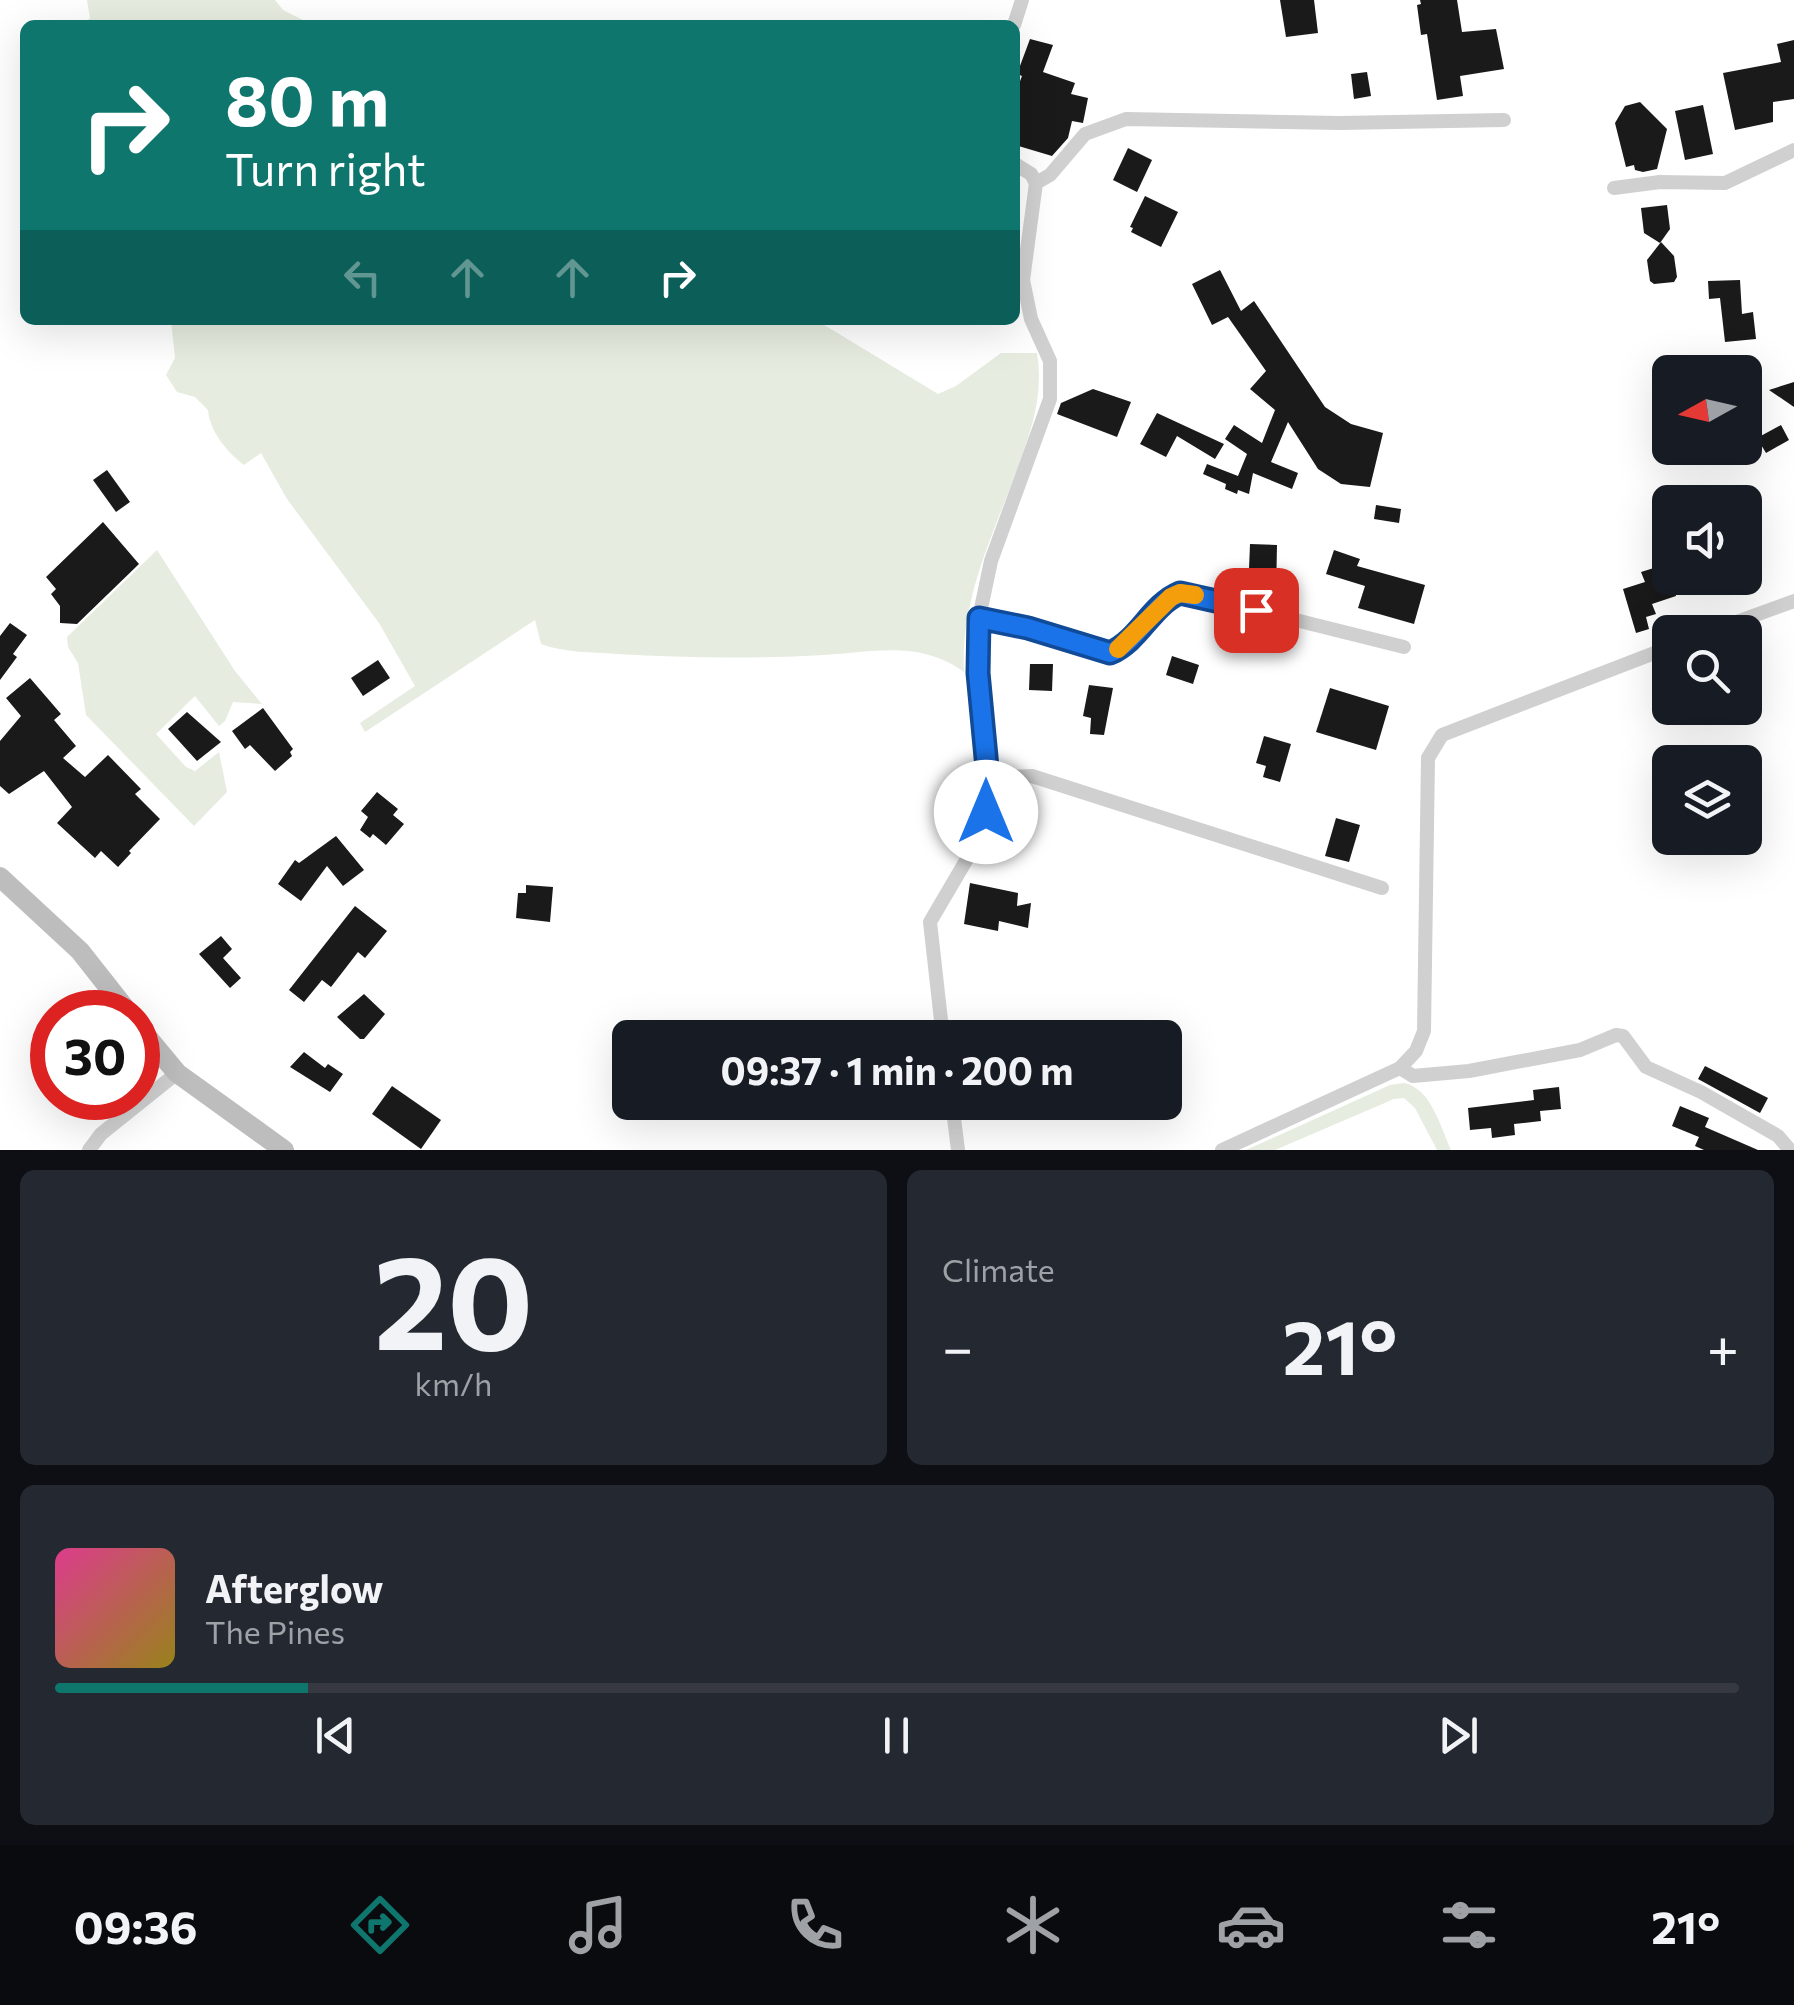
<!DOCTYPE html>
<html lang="en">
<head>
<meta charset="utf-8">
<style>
	body { margin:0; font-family:Commissioner,sans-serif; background:#242831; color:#f1f3f6; height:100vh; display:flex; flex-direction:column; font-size:38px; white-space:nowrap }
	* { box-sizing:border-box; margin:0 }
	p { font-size:32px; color:#9ea1a6 }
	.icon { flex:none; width:55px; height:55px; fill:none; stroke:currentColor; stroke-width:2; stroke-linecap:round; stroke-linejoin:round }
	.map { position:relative; height:1150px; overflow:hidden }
	.drawer { display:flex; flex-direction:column; gap:20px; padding:20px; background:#0d0f14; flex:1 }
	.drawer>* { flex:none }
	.top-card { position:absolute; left:20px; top:20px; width:1000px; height:305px; border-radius:15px; box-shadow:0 10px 40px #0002; background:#0f766e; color:#fff; overflow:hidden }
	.needle { width:65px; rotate:262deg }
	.buttons { position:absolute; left:1652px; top:355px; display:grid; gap:20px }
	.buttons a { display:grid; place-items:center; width:110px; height:110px; border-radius:15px; background:#171b24; box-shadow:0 10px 40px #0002; font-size:50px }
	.speed { position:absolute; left:30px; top:990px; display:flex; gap:20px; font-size:50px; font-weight:700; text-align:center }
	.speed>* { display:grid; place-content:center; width:130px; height:130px; border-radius:50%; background:#171b24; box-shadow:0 10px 40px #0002; line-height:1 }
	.speed .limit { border:15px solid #d22; background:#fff; color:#111 }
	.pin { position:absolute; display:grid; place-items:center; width:85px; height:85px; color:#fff; margin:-42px; border-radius:20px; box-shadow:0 5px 15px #0006 }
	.me { position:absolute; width:110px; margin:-55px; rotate:0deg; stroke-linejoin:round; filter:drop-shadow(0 0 8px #0008) }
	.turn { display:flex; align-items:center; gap:35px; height:210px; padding:0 40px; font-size:45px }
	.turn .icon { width:130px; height:130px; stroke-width:2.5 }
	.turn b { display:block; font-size:70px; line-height:85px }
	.lanes { display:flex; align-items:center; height:95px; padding:0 40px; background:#0003; justify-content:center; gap:50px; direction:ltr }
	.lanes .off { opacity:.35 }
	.big { font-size:75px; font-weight:700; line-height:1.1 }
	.drawer .widget { flex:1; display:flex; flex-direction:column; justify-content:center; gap:15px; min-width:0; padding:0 35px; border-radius:15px; background:#242831 }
	.drawer .dial { align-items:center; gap:0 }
	.dial b { font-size:130px; line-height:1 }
	.song { display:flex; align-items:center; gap:30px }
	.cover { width:120px; height:120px; border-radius:15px; background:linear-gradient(135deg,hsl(330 70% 55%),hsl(50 70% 35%)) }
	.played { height:10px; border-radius:5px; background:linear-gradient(90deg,#0f766e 15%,#363941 15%) }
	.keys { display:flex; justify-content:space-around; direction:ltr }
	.heat { display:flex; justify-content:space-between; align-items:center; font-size:55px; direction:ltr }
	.drawer .tiles { flex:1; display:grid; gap:20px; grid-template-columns:1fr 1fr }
	.widget:last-child { grid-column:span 2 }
	.trip { position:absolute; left:612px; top:1020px; width:570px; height:100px; border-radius:15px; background:#171b24; box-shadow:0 10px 40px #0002; font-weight:700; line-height:100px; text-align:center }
	.menu { display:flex; height:160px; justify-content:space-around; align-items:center; background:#090b0e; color:#9ea1a6 }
	.menu .icon { width:70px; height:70px }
	.menu .active { color:#0f766e }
	.menu b { font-size:45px; color:#f1f3f6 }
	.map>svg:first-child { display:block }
	.green { fill:#e6ecdf }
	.building { fill:#1a1a1a }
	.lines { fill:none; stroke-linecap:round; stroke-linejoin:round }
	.street { stroke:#d0d0d0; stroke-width:14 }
	.secondary { stroke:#bdbdbd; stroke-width:20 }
	.route-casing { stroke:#114b97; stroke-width:25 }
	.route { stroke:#1a73e8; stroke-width:18 }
	.slow { stroke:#f59e0b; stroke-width:18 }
</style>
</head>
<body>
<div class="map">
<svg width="1794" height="1150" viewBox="0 0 1794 1150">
	<rect width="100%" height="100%" fill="#fff"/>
	<g class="green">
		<polygon points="87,0 275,0 283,10 313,25 83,25 90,18"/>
		<path d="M171 320H816L938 394 956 386 1001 353H1037C1044 397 1031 431 1016 472 992 537 960 602 964 672 919 640 876 652 824 655 756 659 685 658 617 654 591 652 565 653 541 644L535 620 365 732 360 723 415 686 379 623 287 499 261 453 244 465C227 452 210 432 208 410L195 397 177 392 166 375 175 358Z"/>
		<polygon points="157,550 235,671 262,704 233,702 225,721 219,726 195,696 156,734 186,767 195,771 219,752 227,792 194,826 86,715 78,663 68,647 67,637"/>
		<path d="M1404 1083C1431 1088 1441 1128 1451 1150H1437L1415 1108 1404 1098 1394 1099 1275 1150H1246L1390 1085Z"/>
	</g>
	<g class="building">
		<polygon points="1280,0 1314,0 1318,33 1286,37"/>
		<polygon points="1420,0 1457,0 1462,32 1496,29 1504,69 1460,76 1463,96 1437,100 1427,34 1421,35 1417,5 1421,4"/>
		<polygon points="1030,39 1053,45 1043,72 1075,83 1071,94 1088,98 1083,123 1072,121 1068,138 1052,156 1015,145 1015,94 1022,76 1017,74"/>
		<polygon points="1794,40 1794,99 1773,102 1773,122 1735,130 1723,73 1781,62 1777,44"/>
		<polygon points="1367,72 1371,96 1354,99 1351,74"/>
		<polygon points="1640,102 1667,129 1657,169 1643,172 1635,170 1634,165 1626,167 1615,123 1625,106"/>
		<polygon points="1703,105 1713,154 1685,160 1675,111"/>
		<polygon points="1128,148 1152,160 1137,192 1113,180"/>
		<polygon points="1145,196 1178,212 1161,247 1131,232 1133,228 1130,227"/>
		<polygon points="1667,205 1670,229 1660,243 1644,233 1641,208"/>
		<polygon points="1661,242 1674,256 1677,277 1674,282 1654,284 1650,281 1647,260"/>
		<polygon points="1220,270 1241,311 1254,301 1325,407 1351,424 1383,433 1370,487 1341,484 1318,469 1288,422 1271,462 1298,473 1292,489 1253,473 1249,494 1238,490 1237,494 1225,489 1226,484 1203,474 1207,464 1238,476 1247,454 1225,439 1234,425 1262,443 1275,410 1250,389 1266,371 1228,317 1212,325 1192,284"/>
		<polygon points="1740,280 1742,314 1753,312 1756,339 1725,342 1720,298 1709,299 1708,281"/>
		<polygon points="1794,382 1794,407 1769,390"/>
		<polygon points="1093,389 1131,402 1117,437 1057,414 1061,403"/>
		<polygon points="1157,413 1224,444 1215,459 1177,436 1166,457 1140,444"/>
		<polygon points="1781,425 1789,440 1766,453 1757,438"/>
		<polygon points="107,470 130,502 116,512 93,480"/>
		<polygon points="1376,505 1401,509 1399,523 1374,519"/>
		<polygon points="103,522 139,564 77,624 60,623 60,606 51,594 56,589 46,577"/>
		<polygon points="1250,544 1277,545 1276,595 1248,594"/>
		<polygon points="1334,550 1360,559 1357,566 1425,585 1414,624 1358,608 1365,586 1326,574"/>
		<polygon points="1670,563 1670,578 1709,578 1709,580 1675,591 1676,596 1652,604 1656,614 1646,617 1649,629 1636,633 1623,589 1645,582 1641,572"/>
		<polygon points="10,623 27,635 13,654 17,657 0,680 0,636"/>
		<polygon points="1172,656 1199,665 1193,684 1166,675"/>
		<polygon points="378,660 390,678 363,696 351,678"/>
		<polygon points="1030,664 1053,664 1052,691 1029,690"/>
		<polygon points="30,678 61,714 54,720 76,746 63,758 85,777 108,755 141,789 135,794 160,819 129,851 131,853 118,867 101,851 95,858 57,823 72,807 44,771 9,794 0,786 0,741 21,716 6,698"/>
		<polygon points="1089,685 1113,688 1104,735 1090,734 1091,718 1083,716"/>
		<polygon points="1330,688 1389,706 1376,750 1316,732"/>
		<polygon points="263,708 293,749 290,752 292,756 275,771 250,745 245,749 232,731"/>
		<polygon points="187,712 221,742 197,761 168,729"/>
		<polygon points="1264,736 1291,744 1280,782 1263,777 1266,766 1256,763"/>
		<polygon points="377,792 398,809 393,815 404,824 386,845 373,834 370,838 360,830 368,817 361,811"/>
		<polygon points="1336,818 1360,825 1349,862 1325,856"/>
		<polygon points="336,836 364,870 343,886 327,866 301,901 278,884 295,860 299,863"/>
		<polygon points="970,883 1018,893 1017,906 1031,903 1028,928 999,921 998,931 964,924"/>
		<polygon points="526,885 553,887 550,922 516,918 518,893 526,893"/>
		<polygon points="355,906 387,931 365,958 358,952 331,987 322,980 304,1002 289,990"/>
		<polygon points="221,936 232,949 223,958 241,978 230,988 199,954"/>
		<polygon points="364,994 385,1014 364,1039 360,1039 337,1017"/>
		<polygon points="304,1052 325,1068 328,1064 343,1074 330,1092 290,1067"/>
		<polygon points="1705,1066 1768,1098 1760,1113 1698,1079"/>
		<polygon points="392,1086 441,1120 421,1149 372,1114"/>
		<polygon points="1559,1087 1561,1109 1540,1111 1541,1121 1514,1124 1515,1135 1492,1138 1491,1128 1470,1130 1468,1108 1534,1100 1533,1090"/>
		<polygon points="1680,1106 1709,1118 1705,1127 1758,1150 1704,1150 1695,1146 1699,1137 1672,1126"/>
	</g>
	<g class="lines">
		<g class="street">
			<polyline points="1014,25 1022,0"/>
			<polyline points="1015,164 1031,174 1036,183"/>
			<polyline points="1614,188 1660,182 1725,183 1794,150"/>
			<path d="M979 618 1028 628 1110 653C1138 641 1155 593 1187 593L1404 647"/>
			<polyline points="1709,632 1794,601"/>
			<polyline points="988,778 1032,776 1382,888"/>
			<polyline points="943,1038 930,922 974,847 983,830 986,811 988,778 977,673 979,618 991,561 1050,399 1050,361 1031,319 1023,280 1036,183 1050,175 1085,134 1126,119 1340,123 1504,120"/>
			<polyline points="1400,1068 1413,1076 1469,1071 1580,1050 1616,1035 1623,1036 1646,1067 1701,1092 1778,1136 1790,1150"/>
			<polyline points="952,1102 958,1150"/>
			<polyline points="89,1150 101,1134 177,1073"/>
			<polyline points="1222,1150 1400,1068 1416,1051 1424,1031 1428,758 1442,735 1670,647"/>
		</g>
		<g class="secondary">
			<polyline points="0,877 80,951 128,1012"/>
			<polyline points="138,1026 177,1073 284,1150"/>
		</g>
	</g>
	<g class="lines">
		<defs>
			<path id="route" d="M986 812 988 778 978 673 979 618 1028 628 1110 653C1139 641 1151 605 1180 593L1256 610"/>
		</defs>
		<use href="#route" class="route-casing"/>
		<use href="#route" class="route"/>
		<polyline class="slow" points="1118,649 1171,597 1180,593 1195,595"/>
	</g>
</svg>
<div class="buttons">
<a><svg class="needle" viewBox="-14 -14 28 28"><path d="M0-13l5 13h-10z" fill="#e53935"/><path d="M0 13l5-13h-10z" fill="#9ea1a6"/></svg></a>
<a><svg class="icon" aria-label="sound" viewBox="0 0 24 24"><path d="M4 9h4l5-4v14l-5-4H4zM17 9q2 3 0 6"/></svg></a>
<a><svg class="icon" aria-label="search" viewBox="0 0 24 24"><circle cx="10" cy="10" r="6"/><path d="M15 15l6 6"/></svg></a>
<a><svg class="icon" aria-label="layers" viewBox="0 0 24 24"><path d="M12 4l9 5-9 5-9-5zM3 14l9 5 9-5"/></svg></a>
</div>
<div class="speed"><div class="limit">30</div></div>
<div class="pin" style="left:1256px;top:610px;background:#d93025"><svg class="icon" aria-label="arrive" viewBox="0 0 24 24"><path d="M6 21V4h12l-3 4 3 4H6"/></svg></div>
<svg class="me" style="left:986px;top:812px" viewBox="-20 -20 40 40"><circle r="19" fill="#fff"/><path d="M0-13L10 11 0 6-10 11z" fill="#1a73e8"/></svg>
<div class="trip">09:37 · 1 min · 200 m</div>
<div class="top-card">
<div class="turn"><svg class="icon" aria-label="right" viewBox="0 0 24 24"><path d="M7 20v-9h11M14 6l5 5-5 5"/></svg><div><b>80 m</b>Turn right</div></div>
<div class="lanes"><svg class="icon off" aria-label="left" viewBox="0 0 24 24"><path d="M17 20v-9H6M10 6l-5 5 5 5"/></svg><svg class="icon off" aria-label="ahead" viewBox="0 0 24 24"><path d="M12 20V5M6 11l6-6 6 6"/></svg><svg class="icon off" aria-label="ahead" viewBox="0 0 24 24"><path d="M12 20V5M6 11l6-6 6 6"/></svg><svg class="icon" aria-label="right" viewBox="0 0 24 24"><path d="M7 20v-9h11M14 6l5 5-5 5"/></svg></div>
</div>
</div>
<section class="drawer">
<div class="tiles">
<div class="widget dial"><b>20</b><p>km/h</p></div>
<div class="widget"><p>Climate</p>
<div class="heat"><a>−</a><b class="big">21°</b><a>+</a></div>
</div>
<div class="widget">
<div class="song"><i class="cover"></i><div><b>Afterglow</b><p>The Pines</p></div></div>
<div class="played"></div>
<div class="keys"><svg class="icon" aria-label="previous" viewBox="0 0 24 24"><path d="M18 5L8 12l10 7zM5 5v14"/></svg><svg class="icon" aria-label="pause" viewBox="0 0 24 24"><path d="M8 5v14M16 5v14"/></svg><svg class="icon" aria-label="next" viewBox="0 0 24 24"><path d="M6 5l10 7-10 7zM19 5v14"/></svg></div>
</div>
</div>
</section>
<nav class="menu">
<b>09:36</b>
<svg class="icon active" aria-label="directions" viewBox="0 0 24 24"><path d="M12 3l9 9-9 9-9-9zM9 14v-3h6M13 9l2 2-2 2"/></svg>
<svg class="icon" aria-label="music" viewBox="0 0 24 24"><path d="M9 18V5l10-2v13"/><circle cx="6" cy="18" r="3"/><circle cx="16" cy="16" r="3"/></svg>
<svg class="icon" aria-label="phone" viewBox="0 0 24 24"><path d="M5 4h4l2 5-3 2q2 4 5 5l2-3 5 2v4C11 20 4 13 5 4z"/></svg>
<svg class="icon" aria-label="climate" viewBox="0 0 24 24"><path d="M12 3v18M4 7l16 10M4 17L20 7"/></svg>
<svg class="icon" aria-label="car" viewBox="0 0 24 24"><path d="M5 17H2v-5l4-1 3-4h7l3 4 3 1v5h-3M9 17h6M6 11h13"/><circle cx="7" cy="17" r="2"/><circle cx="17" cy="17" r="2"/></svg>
<svg class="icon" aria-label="filters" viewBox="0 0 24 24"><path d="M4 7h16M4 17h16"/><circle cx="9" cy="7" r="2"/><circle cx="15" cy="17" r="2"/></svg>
<b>21°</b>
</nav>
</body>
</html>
